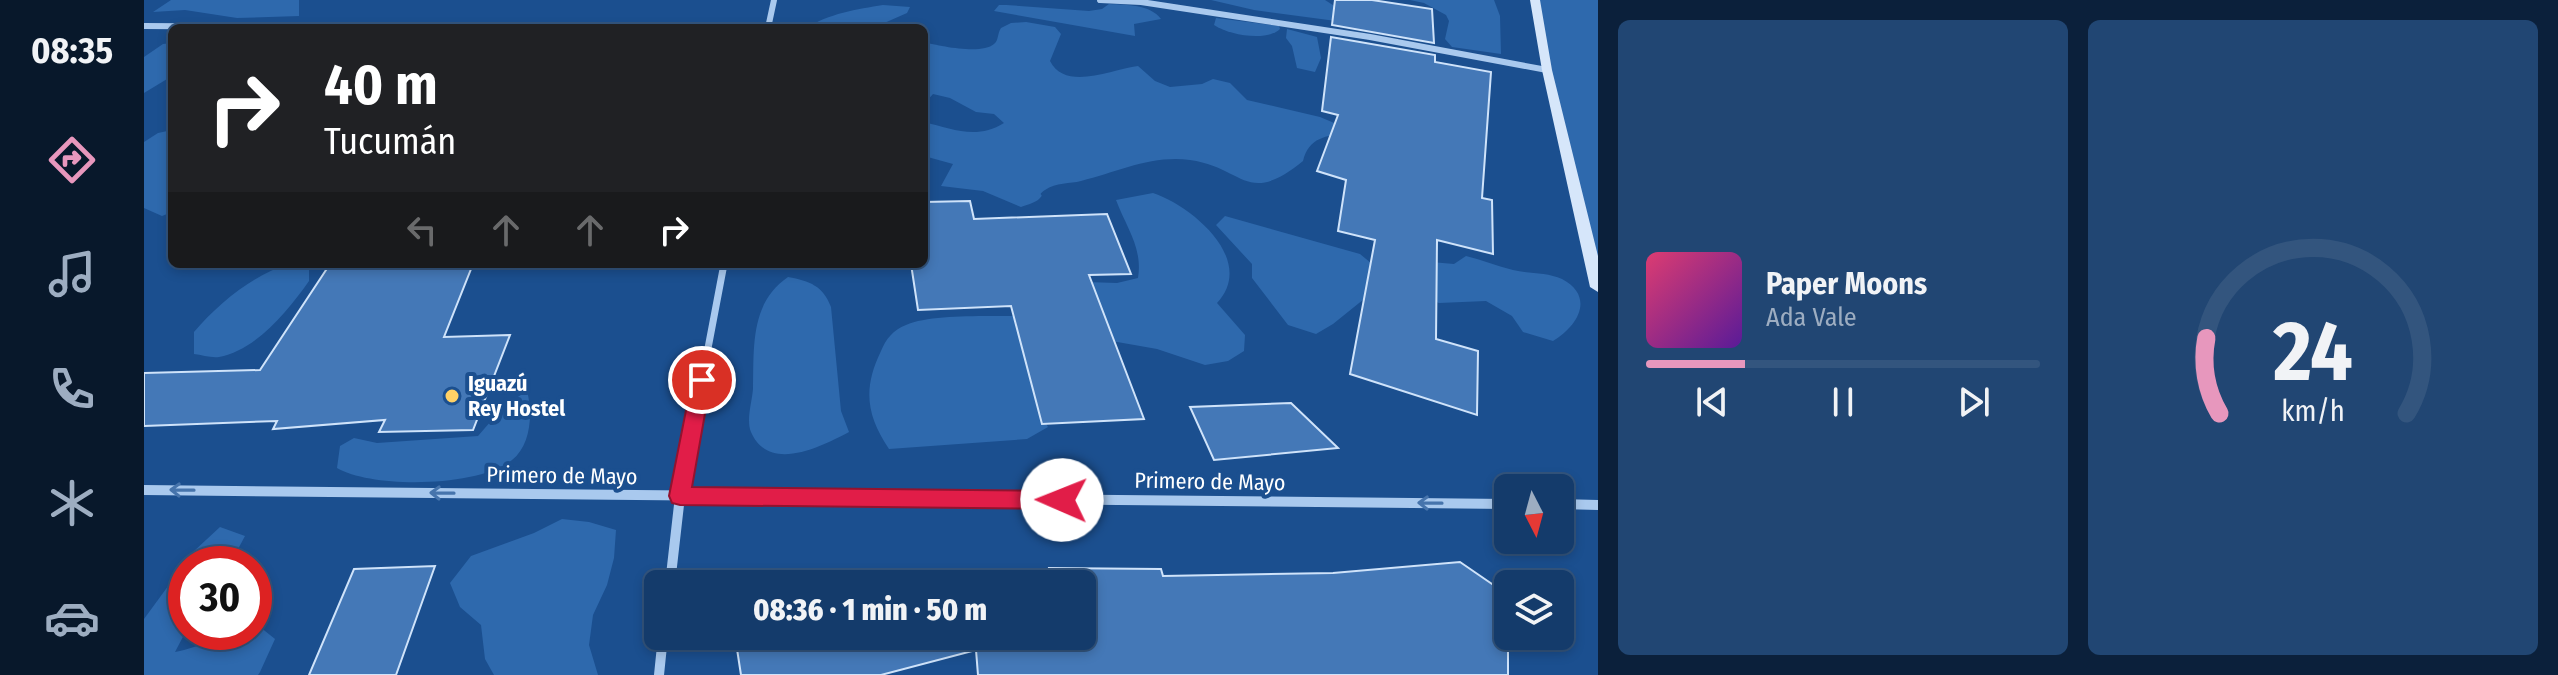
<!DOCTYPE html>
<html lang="en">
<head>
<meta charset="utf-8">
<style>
	body { margin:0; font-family:"Fira Sans Condensed",sans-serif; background:#214673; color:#f1f3f6; height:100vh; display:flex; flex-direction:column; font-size:30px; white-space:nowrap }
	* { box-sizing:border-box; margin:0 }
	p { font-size:26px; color:#9dadc1 }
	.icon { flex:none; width:44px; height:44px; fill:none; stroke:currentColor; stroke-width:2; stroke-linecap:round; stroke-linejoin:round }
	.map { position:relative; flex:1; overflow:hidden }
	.sheet { display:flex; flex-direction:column; gap:20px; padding:20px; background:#0b203b; width:960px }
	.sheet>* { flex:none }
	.banner { position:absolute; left:24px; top:24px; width:760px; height:244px; border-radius:12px; box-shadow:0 4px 12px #0003,0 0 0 2px #33557e; background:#202124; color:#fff; overflow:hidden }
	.needle { width:52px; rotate:174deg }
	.controls { position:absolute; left:1350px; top:474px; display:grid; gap:16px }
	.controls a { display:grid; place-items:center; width:80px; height:80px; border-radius:12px; background:#143b6b; box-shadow:0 4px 12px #0003,0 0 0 2px #33557e; font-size:40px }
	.speed { position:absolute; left:24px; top:546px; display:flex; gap:16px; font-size:40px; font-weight:700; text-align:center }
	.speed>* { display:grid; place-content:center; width:104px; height:104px; border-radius:50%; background:#143b6b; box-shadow:0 4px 12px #0003,0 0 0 2px #33557e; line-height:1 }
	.speed .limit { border:12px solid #d22; background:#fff; color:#111 }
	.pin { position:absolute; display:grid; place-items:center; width:68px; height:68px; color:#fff; margin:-34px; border:4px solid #fff; border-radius:50%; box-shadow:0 2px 8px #0007 }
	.me { position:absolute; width:88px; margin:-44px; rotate:271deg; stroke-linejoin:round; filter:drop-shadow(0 0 6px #0008) }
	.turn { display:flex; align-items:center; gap:28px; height:168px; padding:0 24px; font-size:36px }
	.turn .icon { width:104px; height:104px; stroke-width:2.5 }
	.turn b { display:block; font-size:56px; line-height:68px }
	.lanes { display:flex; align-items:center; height:76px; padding:0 24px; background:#0003; justify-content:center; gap:40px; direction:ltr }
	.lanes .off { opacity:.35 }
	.sheet .widget { flex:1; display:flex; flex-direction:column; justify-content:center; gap:12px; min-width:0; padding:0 28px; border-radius:12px; background:#214673 }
	.sheet .dial { align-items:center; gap:0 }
	.dial svg { height:208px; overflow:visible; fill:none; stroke:#33557e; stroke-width:7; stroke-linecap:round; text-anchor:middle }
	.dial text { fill:#f1f3f6; stroke:none }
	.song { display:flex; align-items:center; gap:24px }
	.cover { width:96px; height:96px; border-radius:12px; background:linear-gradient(135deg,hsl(340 70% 55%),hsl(270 70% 35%)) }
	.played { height:8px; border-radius:4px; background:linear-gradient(90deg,#e797bd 25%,#33557e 25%) }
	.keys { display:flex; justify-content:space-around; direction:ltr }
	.sheet .tiles { flex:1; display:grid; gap:20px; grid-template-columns:repeat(2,1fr) }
	.trip { position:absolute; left:500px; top:570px; width:452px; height:80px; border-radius:12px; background:#143b6b; box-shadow:0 4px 12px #0003,0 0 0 2px #33557e; font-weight:800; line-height:80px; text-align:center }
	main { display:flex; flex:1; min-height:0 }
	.menu { display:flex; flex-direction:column; width:144px; justify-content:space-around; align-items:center; background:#08182b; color:#9dadc1 }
	.menu .icon { width:56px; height:56px }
	.menu .current { color:#e797bd }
	.menu b { font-size:36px; color:#f1f3f6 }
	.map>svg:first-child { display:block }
	.green { fill:#2e69ad }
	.building { fill:#4478b7; stroke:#cfe3fa; stroke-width:2 }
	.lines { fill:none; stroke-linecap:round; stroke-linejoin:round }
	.minor-far2 { stroke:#a9c9ee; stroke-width:6 }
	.minor-far1 { stroke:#a9c9ee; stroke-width:7 }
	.minor { stroke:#a9c9ee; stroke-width:10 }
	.secondary { fill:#d6e6fa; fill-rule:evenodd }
	.oneway { stroke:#4674ac }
	.route { fill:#e11d48; stroke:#92132f; stroke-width:2 }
	.poi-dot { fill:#ffd166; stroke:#1b4f8f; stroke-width:3 }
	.labels { text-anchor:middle; stroke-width:8; stroke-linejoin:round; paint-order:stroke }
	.poi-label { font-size:22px; font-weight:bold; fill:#fff; stroke:#1b4f8f; text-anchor:start }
	.street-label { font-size:22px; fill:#fff; stroke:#1b4f8f }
</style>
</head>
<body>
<main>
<nav class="menu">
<b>08:35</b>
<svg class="icon current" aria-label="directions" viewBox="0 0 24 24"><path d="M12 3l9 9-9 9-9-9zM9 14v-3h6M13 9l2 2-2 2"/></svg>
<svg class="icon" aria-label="music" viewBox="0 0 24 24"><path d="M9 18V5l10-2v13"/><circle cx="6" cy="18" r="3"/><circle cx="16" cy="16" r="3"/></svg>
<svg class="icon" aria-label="phone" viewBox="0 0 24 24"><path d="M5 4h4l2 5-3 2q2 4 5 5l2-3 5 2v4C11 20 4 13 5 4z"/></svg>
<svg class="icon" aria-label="climate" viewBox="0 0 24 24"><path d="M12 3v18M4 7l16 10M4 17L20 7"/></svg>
<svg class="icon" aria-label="car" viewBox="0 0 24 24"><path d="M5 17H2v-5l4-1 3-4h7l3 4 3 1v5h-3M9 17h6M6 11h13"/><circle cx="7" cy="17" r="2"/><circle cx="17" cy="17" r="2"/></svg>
</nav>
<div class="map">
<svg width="1454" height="675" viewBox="0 0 1454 675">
	<rect width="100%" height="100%" fill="#1b4f8f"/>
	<g class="green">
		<polygon points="27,0 155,0 155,16 93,18 41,10 9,12"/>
		<polygon points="1067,0 1181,0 1195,9 1192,21 1110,10"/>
		<polygon points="1266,0 1350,0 1356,16 1357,54 1308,47 1301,39 1305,21 1302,15 1280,3"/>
		<polygon points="1391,0 1454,0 1454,287"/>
		<path d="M965 4C982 5 1006 4 1017 19L990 24 991 36 850 11 855 5H862L945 11 958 9Z"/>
		<path d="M739 5 766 7 763 13 738 24V28H663C683 14 714 9 739 5Z"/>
		<path d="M1072 18 1135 26 1136 29C1122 42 1085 35 1070 25Z"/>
		<path d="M882 22 911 27 917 34 906 61C922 92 968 69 994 66L1011 81 1026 87 1058 84 1069 79 1086 83 1103 100 1176 117 1195 125 1203 133C1182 136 1165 137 1159 161 1102 207 1101 168 1046 160 1007 155 974 172 937 181 926 184 912 182 901 190 891 197 903 192 894 200 890 203 882 205 877 207L839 191 797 186 809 164 780 156V122C808 129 833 140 860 123L850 114 832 112 806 98 789 94 780 104V42C795 46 838 55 850 44 855 40 853 34 857 28L867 23Z"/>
		<polygon points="1143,29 1173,37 1177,58 1171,72 1153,68 1148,46 1142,38"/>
		<polygon points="28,43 28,76 0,93 0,57 19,44"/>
		<polygon points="28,130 28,212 18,216 0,208 0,142 14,133"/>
		<path d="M1009 193C1048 206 1113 260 1073 303L1101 335 1100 351 1084 361 1061 365 1013 349 962 340 890 388 893 408 904 427 883 439 745 449C722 415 719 388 737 351 742 339 749 330 762 325 790 313 854 317 887 316L911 281 973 283 994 278C999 248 982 227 972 200Z"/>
		<polygon points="1081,216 1216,254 1233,268 1225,295 1189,324 1172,334 1144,325 1108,278 1108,264 1072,225"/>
		<path d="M1322 256C1338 260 1353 266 1369 270 1385 274 1403 272 1418 279 1452 297 1433 327 1409 341L1379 332 1368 316 1342 301 1295 303 1269 293 1287 262 1310 264Z"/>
		<path d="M144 264 165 268V281C144 311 112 350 75 357 67 358 58 355 50 354V332C75 303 108 276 144 264Z"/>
		<path d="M644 277C666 281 679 286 687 307L697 411 705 432C678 446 625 474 607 432 602 420 608 402 609 389 610 347 606 303 644 277Z"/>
		<path d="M383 391C389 413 387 445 368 460 335 487 229 489 193 468L196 446 210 438 233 443 334 436 360 406Z"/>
		<polygon points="418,519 445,522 472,530 470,558 463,585 449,615 445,645 454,675 350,675 341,659 337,625 316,607 306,583 327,556 390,533"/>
		<path d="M76 527 101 536 86 564H42V631L31 652C58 647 83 632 110 632L111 623 131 639 116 672 114 675H0V619L49 552Z"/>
	</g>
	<g class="building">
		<polygon points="1191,0 1228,0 1288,9 1290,43 1188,25"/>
		<polygon points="1187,37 1291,55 1291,62 1347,72 1338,198 1348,200 1349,254 1293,240 1292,339 1334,351 1333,415 1206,374 1231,240 1194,231 1202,180 1173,171 1194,115 1178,111"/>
		<polygon points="826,201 830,219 963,214 987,274 945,275 1000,419 898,424 867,306 774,310 767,264 780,264 780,202"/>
		<polygon points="186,264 329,264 300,337 366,335 329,430 235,432 241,420 129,429 133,421 0,426 0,373 116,370"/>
		<polygon points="1147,403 1194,448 1070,460 1046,407"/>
		<polygon points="1316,562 1364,595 1364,675 834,675 832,650 737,675 597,675 591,636 938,636 938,584 711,584 768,570 771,579 906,577 905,568 1017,569 1019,576 1189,573"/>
		<polygon points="291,566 252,675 165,675 210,569"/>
	</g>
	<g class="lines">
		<g class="minor-far2">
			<polyline points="956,0 997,2 1226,37 1403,70"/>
			<polyline points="0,26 259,28"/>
			<polyline points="624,28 630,0"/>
		</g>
		<polyline class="minor-far1" points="557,385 580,264"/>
		<g class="minor">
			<polyline points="0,490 1364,504"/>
			<polyline points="1416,504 1454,505"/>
			<polyline points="526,584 536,496 557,383"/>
			<polyline points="515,675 519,636"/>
		</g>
		<polygon class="secondary" points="1386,0 1396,0 1408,70 1454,256 1454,292 1446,287 1398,70"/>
	</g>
	<defs><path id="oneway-shaft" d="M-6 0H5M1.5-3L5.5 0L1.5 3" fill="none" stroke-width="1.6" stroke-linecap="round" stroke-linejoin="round" transform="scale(2)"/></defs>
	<g class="oneway">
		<use href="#oneway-shaft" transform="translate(38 490) rotate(-179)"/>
		<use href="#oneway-shaft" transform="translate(298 493) rotate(-179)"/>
		<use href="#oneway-shaft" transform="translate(1286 503) rotate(-179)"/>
	</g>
	<polygon class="route" points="558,373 567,380 548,487 918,491 926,493 929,500 926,506 918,509 536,505 528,503 525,496 548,380"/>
	<circle class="poi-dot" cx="308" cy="396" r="8"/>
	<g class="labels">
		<g class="poi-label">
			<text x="324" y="391">Iguazú<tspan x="324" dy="25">Rey Hostel</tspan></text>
		</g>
		<g class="street-label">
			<text transform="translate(418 475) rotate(1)" y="8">Primero de Mayo</text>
			<text transform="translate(1066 481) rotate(1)" y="8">Primero de Mayo</text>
		</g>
	</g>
</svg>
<div class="controls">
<a><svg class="needle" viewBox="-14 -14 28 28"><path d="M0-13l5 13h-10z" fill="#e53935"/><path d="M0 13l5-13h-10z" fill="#9dadc1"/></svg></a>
<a><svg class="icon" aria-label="layers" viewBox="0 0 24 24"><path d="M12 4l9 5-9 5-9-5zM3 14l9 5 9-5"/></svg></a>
</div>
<div class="speed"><div class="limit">30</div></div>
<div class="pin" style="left:558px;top:380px;background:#d93025"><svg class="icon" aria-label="arrive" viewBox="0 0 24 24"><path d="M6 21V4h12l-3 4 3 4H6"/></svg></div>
<svg class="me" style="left:918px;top:500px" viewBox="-20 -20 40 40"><circle r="19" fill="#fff"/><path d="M0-13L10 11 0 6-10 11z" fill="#e11d48"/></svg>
<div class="trip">08:36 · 1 min · 50 m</div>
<div class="banner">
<div class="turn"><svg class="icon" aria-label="right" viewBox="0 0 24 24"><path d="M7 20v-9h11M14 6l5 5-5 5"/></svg><div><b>40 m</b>Tucumán</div></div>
<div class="lanes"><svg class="icon off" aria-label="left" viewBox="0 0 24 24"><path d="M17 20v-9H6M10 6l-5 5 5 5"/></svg><svg class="icon off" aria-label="ahead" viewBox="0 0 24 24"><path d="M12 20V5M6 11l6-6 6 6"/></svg><svg class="icon off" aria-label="ahead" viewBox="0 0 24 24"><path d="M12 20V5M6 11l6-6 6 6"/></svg><svg class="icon" aria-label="right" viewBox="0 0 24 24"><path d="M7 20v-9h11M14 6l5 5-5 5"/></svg></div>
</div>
</div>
<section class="sheet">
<div class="tiles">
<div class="widget">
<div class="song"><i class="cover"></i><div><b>Paper Moons</b><p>Ada Vale</p></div></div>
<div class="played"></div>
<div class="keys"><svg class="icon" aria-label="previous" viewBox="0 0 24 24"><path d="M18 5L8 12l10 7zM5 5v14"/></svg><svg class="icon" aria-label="pause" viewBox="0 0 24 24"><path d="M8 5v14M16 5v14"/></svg><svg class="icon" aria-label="next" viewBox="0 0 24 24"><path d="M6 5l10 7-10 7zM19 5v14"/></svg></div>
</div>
<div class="widget dial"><svg viewBox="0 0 100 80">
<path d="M14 69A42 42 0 1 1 86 69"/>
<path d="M14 69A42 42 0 0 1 9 40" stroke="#e797bd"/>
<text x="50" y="56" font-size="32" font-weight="700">24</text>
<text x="50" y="72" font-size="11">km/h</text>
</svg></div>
</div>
</section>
</main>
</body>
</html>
